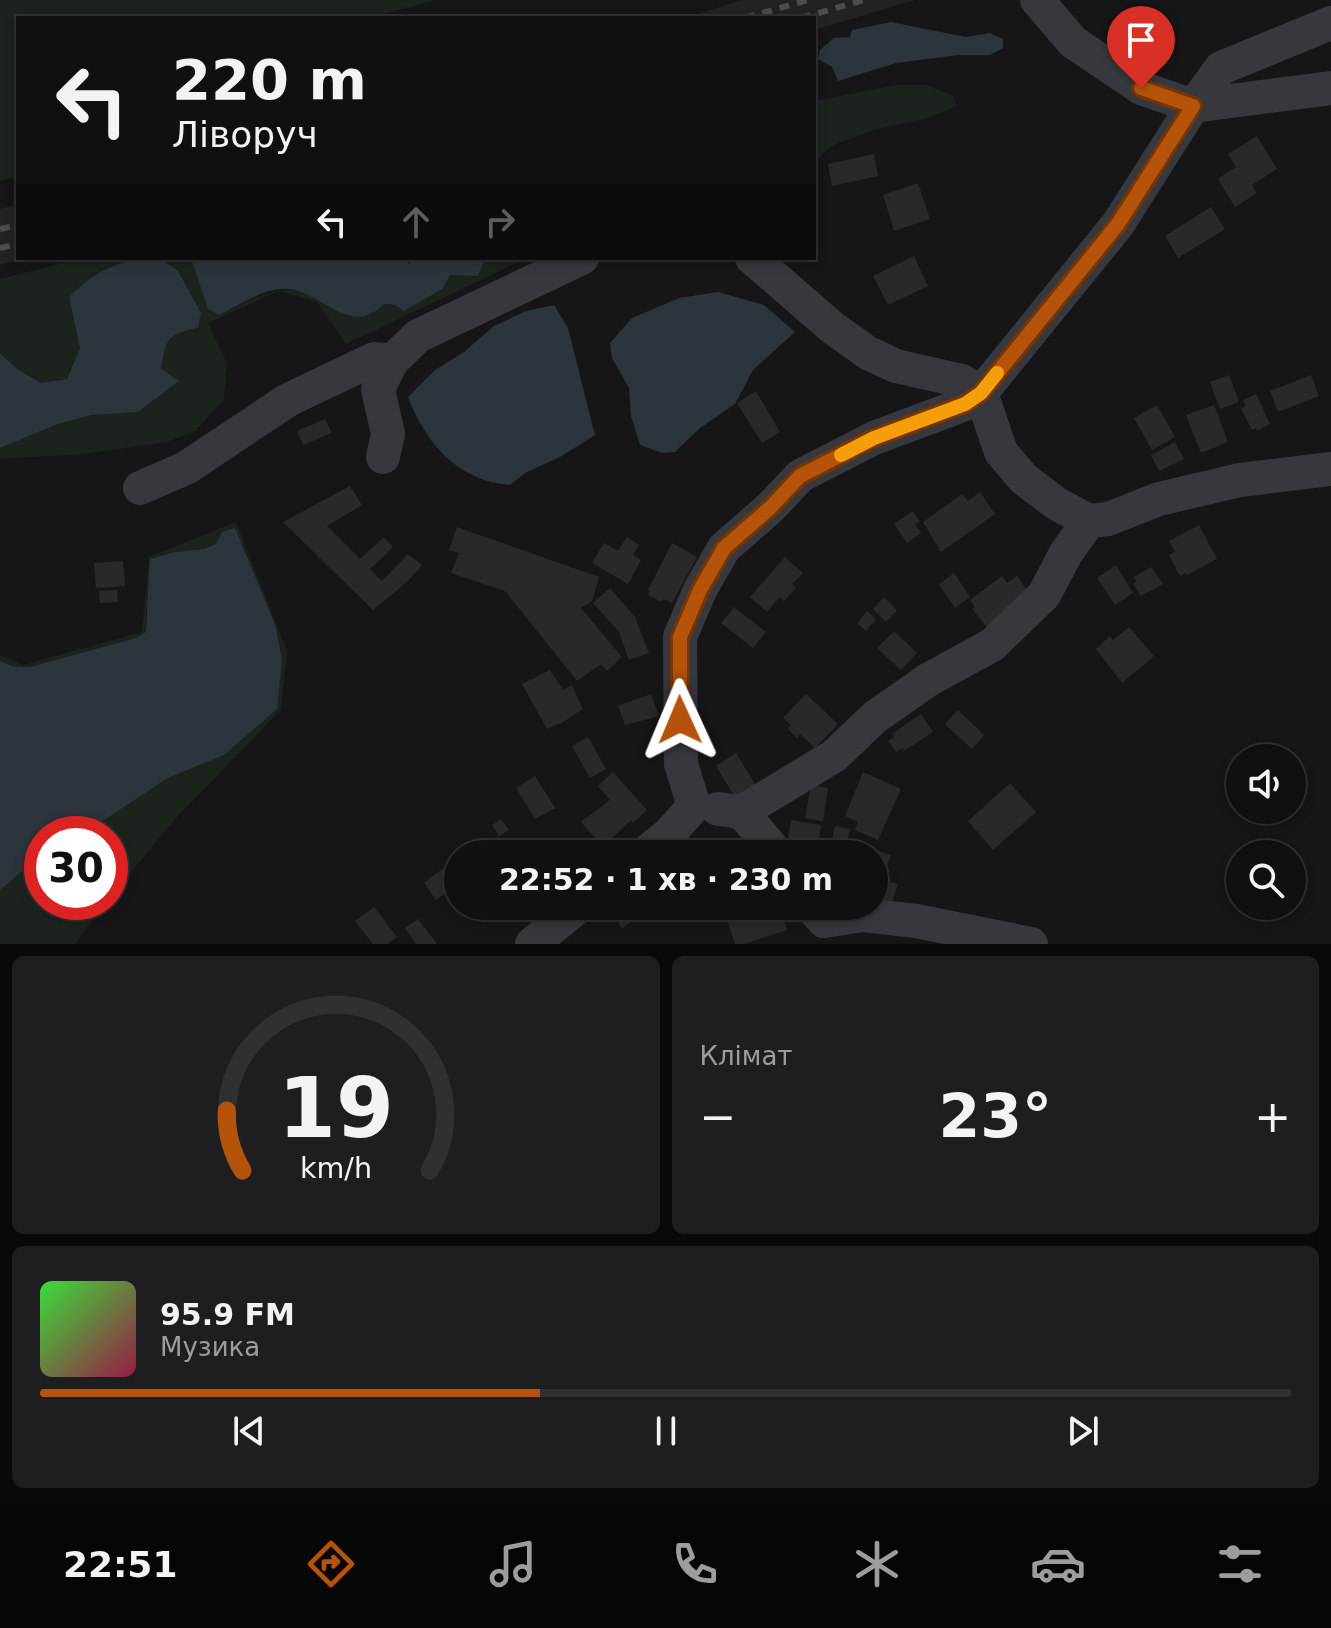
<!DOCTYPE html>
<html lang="uk">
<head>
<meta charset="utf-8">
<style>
	body { margin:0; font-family:"DejaVu Sans",sans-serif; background:#1e1e20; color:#f1f3f6; height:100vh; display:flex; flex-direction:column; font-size:30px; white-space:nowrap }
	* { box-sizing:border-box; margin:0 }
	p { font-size:26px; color:#9c9d9f }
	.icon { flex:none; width:44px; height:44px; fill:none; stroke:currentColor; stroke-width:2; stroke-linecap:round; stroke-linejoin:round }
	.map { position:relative; height:944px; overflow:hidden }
	.sheet { display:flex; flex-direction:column; gap:12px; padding:12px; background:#09090a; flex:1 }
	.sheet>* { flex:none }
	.guide { position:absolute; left:16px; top:16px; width:800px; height:244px; border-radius:0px; box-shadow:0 4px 12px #0003,0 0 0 2px #303032; background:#101012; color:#f1f3f6; overflow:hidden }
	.controls { position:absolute; left:1226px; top:744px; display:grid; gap:16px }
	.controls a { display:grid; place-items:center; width:80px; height:80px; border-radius:50%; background:#101012; box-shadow:0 4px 12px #0003,0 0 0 2px #303032; font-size:40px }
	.speed { position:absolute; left:24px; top:816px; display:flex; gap:16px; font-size:40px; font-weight:700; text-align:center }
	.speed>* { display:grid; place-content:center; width:104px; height:104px; border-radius:50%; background:#101012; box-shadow:0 4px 12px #0003,0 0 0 2px #303032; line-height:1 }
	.speed .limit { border:12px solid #d22; background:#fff; color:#111 }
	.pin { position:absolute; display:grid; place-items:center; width:68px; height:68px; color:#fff; margin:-82px -34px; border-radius:50% 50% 50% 0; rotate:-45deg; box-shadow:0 0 8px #0007 }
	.pin .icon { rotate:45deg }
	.me { position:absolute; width:88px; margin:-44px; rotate:359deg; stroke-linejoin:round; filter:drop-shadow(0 0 6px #0008) }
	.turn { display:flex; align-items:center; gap:28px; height:168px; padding:0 24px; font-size:36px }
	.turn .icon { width:104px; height:104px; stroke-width:2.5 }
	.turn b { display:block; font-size:56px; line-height:68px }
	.lanes { display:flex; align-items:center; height:76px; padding:0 24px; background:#0003; justify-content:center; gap:40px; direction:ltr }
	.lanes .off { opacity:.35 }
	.big { font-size:60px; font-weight:600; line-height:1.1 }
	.sheet .widget { flex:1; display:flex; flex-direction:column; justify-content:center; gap:12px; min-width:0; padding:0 28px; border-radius:12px; background:#1e1e20 }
	.sheet .dial { align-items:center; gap:0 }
	.dial svg { height:208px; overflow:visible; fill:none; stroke:#303032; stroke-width:7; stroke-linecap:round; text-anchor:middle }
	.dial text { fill:#f1f3f6; stroke:none }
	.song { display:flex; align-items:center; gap:24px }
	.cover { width:96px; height:96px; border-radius:12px; background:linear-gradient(135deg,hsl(120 70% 55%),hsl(340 70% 35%)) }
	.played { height:8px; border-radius:4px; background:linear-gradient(90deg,#b45309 40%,#303032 40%) }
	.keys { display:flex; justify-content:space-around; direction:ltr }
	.heat { display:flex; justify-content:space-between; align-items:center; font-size:44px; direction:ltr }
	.sheet .tiles { flex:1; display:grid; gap:12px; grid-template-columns:1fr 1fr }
	.widget:last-child { grid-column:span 2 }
	.trip { position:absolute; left:444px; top:840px; width:444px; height:80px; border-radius:40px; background:#101012; box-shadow:0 4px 12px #0003,0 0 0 2px #303032; font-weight:600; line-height:80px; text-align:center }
	.tabs { display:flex; height:128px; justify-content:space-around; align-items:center; background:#060607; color:#9c9d9f }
	.tabs .icon { width:56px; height:56px }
	.tabs .active { color:#b45309 }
	.tabs b { font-size:36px; color:#f1f3f6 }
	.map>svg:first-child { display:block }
	.built { fill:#222225 }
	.green { fill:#1c231d }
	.water { fill:#2c353c }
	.building { fill:#29292c }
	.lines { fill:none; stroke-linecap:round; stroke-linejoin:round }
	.minor { stroke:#37383d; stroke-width:34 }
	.rail { stroke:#4a4c52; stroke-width:6; stroke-dasharray:10 8; stroke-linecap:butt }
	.route-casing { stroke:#753606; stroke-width:20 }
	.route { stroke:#b45309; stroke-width:14 }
	.slow { stroke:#f59e0b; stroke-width:14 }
</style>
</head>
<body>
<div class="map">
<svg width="1331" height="944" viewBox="0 0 1331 944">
	<rect width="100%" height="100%" fill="#161618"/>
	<g class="built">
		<polygon points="743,0 915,0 814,30 814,18 683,18"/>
		<polygon points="18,204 18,258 24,258 0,265 0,209"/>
	</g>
	<g class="green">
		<polygon points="0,0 436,0 369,18 18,18 18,176 0,181"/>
		<polygon points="896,85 927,85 953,96 957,106 928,118 877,129 833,145 814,162 814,101"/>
		<path d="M83 258H154C119 260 93 273 69 297L80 348 67 379 41 383 17 369 0 353V279Z"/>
		<path d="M160 258H191L219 315C249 301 281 279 314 297 325 303 336 310 347 316L379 309 384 304 396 305 450 275 484 262 483 258H527L346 344 317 302 278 291 208 323 227 363 224 400 195 431 167 442 82 454 0 459V448L58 424 93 415 138 412 178 382 161 369C168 339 166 334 198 328L201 313 178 271Z"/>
		<polygon points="236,522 287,651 281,710 173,821 110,898 110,834 83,834 168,778 224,755 248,731 275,624 235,528 222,532 216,544 203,549 175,552 146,609 146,632 136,638 30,667 15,667 0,661 0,655 23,665 142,632 149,557"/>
		<polygon points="42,858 42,902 106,902 75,944 0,944 0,890 28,866"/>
	</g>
	<g class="water">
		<polygon points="891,22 966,37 990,33 1003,39 1003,48 990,55 959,55 896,63 838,81 832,67 818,59 820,50 834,38 850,37 852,30"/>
		<path d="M160 258 178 271 201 313 198 328C166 334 167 339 161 369L179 381 138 412 92 415 58 424 0 448V353L17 369 41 383 67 379 80 348 69 297C96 270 121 258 160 258Z"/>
		<path d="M191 258H406L409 264 414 258H483L484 262 478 276 450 275 442 289 404 311 396 305 384 304C350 338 324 293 289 289 266 286 239 306 219 315L208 309Z"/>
		<polygon points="718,292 764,305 795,332 753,370 735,404 700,428 675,452 662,453 640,445 631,416 629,388 612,358 610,343 632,318 679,298"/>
		<path d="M554 305 568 328 595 435 560 457 525 473 510 485C458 481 426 444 408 397L435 370 464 352 494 326 526 311Z"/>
		<polygon points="235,528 275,624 282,660 277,709 224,755 168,778 83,834 42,834 42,858 28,866 0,890 0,661 15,667 30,667 136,638 146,632 150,559 175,552 203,549 216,544 222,532"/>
	</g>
	<g class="building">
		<polygon points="1257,136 1277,169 1252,185 1257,193 1235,207 1218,179 1236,167 1228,154"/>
		<polygon points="874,154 878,176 832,186 828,164"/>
		<polygon points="918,183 930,219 894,231 883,195"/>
		<polygon points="1211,207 1225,229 1178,258 1165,236"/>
		<polygon points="914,256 928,286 888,305 873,276"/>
		<polygon points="1229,375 1239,402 1220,409 1210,382"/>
		<polygon points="1311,375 1319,396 1278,412 1270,391"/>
		<polygon points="756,391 780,432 762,443 737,403"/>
		<polygon points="1256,394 1270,424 1257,431 1256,428 1252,430 1241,409 1246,406 1243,400"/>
		<polygon points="1157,405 1175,437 1152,450 1134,418"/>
		<polygon points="1214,405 1228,442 1201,453 1186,415"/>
		<polygon points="325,419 332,433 303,445 297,431"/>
		<polygon points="1175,442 1184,459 1159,471 1151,455"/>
		<polygon points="350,486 362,505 327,526 360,559 384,537 393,547 370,569 382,581 408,554 422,565 408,581 373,610 283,522"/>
		<polygon points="980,492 995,514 941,552 923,522 962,494 968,501"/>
		<polygon points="913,511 920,521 915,524 921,533 907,543 894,524"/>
		<polygon points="1199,525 1217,559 1187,575 1186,573 1180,576 1169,555 1175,552 1169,541"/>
		<polygon points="457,527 599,577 592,601 581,608 622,657 607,671 601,664 577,681 505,591 451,573 459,553 449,550"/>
		<polygon points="627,537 639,545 633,555 641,560 628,584 592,563 604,543 618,551"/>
		<polygon points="672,543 697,557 672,603 663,599 661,602 648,595 650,591 648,590"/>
		<polygon points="785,557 803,573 792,584 796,588 784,601 780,597 767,612 750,597"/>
		<polygon points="123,561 125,586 96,588 94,563"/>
		<polygon points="1116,565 1133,593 1115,605 1097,578"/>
		<polygon points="1151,567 1163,584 1141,596 1133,584 1137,582 1134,577"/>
		<polygon points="954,573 970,597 955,608 939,584"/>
		<polygon points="1002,576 1007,583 1017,576 1032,597 988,629 972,609 975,607 970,600"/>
		<polygon points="610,588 635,617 649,653 629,660 619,632 593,603"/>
		<polygon points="117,590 118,602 100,603 99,591"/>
		<polygon points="884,597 897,610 886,622 873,609"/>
		<polygon points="734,607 766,632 753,648 721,623"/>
		<polygon points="867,611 876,619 866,631 857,623"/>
		<polygon points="1129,627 1154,656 1122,683 1096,649 1110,636 1113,640"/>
		<polygon points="894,631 917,653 901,670 877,648"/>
		<polygon points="550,670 563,690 572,685 583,709 560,724 559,723 547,729 522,684"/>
		<polygon points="651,694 659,716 625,725 618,706"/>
		<polygon points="806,694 838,724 815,748 800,734 797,738 788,729 791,725 783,718"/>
		<polygon points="958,710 984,735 972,749 945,724"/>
		<polygon points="921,714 933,732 904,751 903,748 896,752 888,741 894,737 892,734"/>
		<polygon points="588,737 606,769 590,778 572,746"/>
		<polygon points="736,753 757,787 736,799 716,766"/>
		<polygon points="613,772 647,810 633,823 631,820 603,847 581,822 610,800 598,786"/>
		<polygon points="863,772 901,789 878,840 855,830 858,822 845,816"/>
		<polygon points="535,776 555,808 535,819 516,788"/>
		<polygon points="1010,783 1036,812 993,850 968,821"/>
		<polygon points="811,785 828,788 823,821 805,818"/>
		<polygon points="501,819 509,830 499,836 492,825"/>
		<polygon points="791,820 821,825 817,854 786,850"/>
		<polygon points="835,826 850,829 845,851 830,848"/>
		<polygon points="727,844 732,854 705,854"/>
		<polygon points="869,848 891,855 883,879 898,884 890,908 874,903 874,854 867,854"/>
		<polygon points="454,860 458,866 458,884 436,900 424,883"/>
		<polygon points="628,906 655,906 622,928 614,916"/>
		<polygon points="729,906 780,906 787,930 744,944 735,944 723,908"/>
		<polygon points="374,907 397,937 388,944 373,944 355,921"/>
		<polygon points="418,919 437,944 416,944 405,928"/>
	</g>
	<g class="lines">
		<g class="minor">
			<polyline points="1037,0 1073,42 1141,88 1193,106 1331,88"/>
			<polyline points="752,258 833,328 868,353 896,366 962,381 981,393 1001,452 1024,479 1057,504 1089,521 1108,519 1159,499 1240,480 1331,469"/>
			<polyline points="383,457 388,434 378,389 392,361 418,336 582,258"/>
			<polyline points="140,488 186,468 288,400 374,359 392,361"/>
			<polyline points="718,809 742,812 777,854"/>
			<polyline points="740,813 834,756 875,717 928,680 992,645 1044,595 1066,553 1089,521"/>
			<polyline points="644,854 669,834 694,806 681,764 680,637 700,590 724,548 771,507 800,476 874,438 965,404 981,393 1118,224 1193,106 1221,68 1331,23"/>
			<polyline points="811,906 824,921 863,915 916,921 1031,944"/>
			<polyline points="532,944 579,906"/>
		</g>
		<g class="rail">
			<polyline points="745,18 808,0"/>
			<polyline points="801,18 864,0"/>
			<polyline points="0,229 18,225"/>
			<polyline points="0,248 18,244"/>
		</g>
	</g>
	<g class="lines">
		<defs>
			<polyline id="route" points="680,720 680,637 700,590 724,548 771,507 800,476 874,438 965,404 981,393 1118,224 1193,106 1141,88"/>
		</defs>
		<use href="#route" class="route-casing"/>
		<use href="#route" class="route"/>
		<polyline class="slow" points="841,455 874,438 965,404 981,393 997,373"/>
	</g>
</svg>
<div class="controls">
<a><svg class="icon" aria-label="sound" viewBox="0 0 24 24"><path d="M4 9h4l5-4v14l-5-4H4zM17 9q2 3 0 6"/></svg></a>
<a><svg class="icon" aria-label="search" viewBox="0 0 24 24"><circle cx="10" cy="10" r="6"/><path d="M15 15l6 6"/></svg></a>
</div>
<div class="speed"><div class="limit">30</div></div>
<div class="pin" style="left:1141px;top:88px;background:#d93025"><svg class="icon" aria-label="arrive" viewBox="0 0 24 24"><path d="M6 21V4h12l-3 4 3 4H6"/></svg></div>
<svg class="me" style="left:680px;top:720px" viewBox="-20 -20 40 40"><path d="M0-17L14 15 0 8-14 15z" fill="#b45309" stroke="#fff" stroke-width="4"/></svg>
<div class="trip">22:52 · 1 хв · 230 m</div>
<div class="guide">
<div class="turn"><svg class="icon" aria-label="left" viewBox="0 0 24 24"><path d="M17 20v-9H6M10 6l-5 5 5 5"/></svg><div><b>220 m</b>Ліворуч</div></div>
<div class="lanes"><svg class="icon" aria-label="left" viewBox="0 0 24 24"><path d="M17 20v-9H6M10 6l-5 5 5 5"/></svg><svg class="icon off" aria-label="ahead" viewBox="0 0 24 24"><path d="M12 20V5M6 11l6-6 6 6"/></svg><svg class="icon off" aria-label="right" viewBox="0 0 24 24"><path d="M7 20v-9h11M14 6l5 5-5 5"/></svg></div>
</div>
</div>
<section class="sheet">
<div class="tiles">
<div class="widget dial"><svg viewBox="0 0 100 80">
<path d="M14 69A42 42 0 1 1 86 69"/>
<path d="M14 69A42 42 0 0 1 8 46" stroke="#b45309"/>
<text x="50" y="56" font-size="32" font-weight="700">19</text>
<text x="50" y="72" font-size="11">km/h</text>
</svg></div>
<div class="widget"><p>Клімат</p>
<div class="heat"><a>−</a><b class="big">23°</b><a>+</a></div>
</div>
<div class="widget">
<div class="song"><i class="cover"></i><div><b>95.9 FM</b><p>Музика</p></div></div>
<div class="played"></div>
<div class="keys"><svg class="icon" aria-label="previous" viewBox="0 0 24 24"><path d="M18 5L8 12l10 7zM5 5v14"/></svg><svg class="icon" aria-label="pause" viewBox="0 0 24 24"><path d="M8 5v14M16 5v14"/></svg><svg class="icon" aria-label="next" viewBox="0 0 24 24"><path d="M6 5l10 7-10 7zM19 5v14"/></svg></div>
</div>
</div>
</section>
<nav class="tabs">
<b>22:51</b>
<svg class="icon active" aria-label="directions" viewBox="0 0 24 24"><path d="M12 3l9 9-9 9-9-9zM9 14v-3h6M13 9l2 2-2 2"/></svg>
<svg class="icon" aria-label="music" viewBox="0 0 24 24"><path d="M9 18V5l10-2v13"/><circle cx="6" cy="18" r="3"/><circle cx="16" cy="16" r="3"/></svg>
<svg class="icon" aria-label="phone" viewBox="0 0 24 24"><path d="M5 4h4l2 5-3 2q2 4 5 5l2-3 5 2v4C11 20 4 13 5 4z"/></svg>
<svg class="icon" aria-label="climate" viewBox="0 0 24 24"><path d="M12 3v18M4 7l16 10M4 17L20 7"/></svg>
<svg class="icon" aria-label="car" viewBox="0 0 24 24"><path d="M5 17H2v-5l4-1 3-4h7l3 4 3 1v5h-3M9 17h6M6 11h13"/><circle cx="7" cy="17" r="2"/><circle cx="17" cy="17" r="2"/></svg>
<svg class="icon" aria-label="filters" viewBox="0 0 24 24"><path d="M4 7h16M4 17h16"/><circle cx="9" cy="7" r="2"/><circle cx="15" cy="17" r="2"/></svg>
</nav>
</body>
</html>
